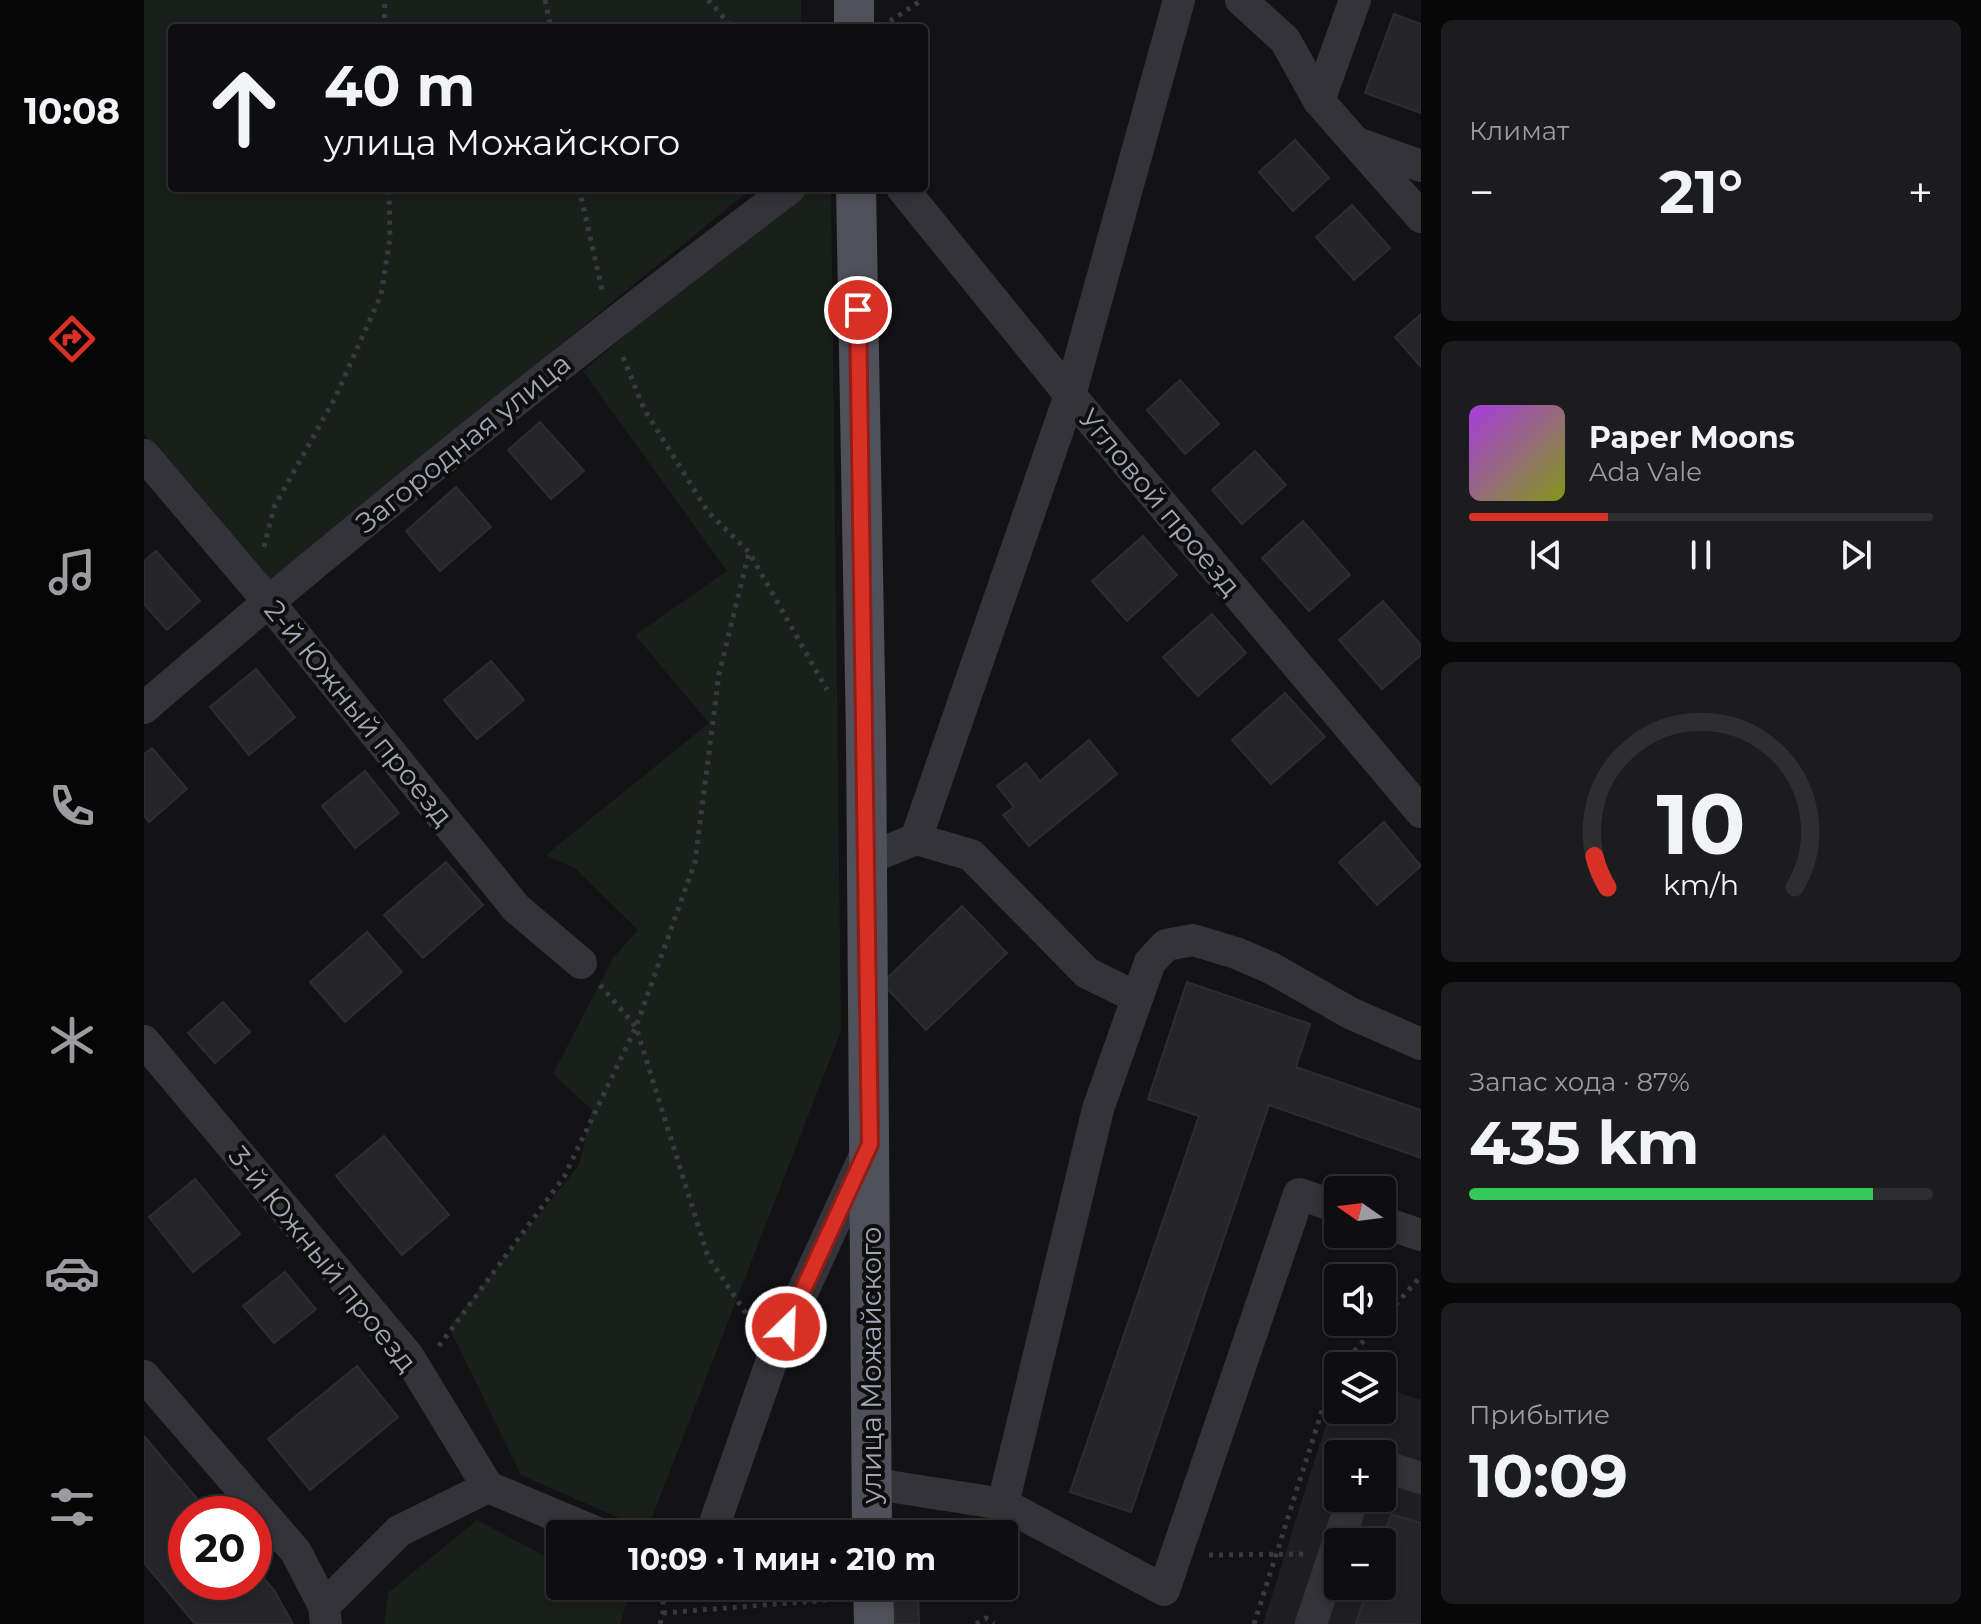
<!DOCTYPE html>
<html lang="ru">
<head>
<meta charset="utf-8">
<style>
	body { margin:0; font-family:Montserrat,sans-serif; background:#1c1c1e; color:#f1f3f6; height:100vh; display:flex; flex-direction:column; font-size:30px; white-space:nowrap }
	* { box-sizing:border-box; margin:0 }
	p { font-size:26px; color:#9b9c9f }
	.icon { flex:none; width:44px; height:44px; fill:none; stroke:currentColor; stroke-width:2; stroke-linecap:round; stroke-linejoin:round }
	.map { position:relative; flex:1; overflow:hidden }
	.side { display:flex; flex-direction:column; gap:20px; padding:20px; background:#080809; width:560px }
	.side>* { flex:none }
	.top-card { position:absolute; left:24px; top:24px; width:760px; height:168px; border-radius:8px; box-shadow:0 4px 12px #0003,0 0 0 2px #2e2e30; background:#0e0e10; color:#f1f3f6; overflow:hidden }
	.needle { width:52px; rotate:284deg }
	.tools { position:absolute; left:1180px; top:1176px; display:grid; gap:16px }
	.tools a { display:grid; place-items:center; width:72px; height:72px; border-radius:8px; background:#0e0e10; box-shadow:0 4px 12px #0003,0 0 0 2px #2e2e30; font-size:40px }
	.speed { position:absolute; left:24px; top:1496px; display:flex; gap:16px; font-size:40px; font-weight:700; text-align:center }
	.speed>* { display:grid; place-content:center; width:104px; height:104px; border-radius:50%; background:#0e0e10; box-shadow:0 4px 12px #0003,0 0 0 2px #2e2e30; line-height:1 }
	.speed .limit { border:12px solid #d22; background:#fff; color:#111 }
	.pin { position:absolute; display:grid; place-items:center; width:68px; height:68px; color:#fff; margin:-34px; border:4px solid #fff; border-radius:50%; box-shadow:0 2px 8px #0007 }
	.me { position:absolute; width:88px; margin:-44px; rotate:24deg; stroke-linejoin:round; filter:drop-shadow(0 0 6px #0008) }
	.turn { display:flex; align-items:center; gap:28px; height:168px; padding:0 24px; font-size:36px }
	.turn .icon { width:104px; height:104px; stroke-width:2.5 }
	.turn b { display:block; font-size:56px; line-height:68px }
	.big { font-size:60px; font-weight:700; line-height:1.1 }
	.side .widget { flex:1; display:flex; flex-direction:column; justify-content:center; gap:12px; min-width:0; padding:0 28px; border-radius:12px; background:#1c1c1e }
	.side .dial { align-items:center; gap:0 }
	.dial svg { height:208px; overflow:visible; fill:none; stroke:#2e2e30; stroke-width:7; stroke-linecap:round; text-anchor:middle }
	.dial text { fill:#f1f3f6; stroke:none }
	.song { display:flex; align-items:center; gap:24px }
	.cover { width:96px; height:96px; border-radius:12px; background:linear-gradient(135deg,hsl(280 70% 55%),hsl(70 70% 35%)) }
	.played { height:8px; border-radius:4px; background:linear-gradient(90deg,#d93025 30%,#2e2e30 30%) }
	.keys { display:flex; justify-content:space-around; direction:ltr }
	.heat { display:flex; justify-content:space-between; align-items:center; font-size:44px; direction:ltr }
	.charge { height:12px; border-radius:6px; background:linear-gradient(90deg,#34c759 87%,#2e2e30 0) }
	.trip { position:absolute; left:402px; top:1520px; width:472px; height:80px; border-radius:8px; background:#0e0e10; box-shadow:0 4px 12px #0003,0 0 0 2px #2e2e30; font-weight:700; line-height:80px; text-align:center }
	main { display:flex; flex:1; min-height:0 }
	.dock { display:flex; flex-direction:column; width:144px; justify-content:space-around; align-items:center; background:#060606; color:#9b9c9f }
	.dock .icon { width:56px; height:56px }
	.dock .active { color:#d93025 }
	.dock b { font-size:36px; color:#f1f3f6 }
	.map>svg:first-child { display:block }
	.built { fill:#1f1f22; fill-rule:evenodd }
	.green { fill:#19201b }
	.building { fill:#262629; stroke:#2d2d31; stroke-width:2 }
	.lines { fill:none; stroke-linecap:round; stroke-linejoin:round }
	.path { stroke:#393a41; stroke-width:5; stroke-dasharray:4 6; stroke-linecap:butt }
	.minor { stroke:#34333a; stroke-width:32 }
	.major { stroke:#4f5059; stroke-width:40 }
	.route-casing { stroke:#8d1f18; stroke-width:20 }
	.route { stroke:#d93025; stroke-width:14 }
	.labels { text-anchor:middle; stroke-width:8; stroke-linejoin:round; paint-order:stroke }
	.street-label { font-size:28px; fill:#a3a6b6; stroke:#0e0e0f }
</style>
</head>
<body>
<main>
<nav class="dock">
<b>10:08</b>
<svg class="icon active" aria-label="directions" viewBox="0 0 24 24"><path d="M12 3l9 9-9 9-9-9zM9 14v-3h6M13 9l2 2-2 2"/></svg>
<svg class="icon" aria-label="music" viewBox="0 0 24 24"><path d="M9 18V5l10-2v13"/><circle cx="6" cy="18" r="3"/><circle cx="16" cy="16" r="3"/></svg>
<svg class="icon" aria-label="phone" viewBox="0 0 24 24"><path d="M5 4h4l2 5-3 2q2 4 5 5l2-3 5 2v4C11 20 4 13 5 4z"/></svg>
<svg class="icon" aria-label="climate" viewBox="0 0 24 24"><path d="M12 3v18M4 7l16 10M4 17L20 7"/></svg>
<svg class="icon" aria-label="car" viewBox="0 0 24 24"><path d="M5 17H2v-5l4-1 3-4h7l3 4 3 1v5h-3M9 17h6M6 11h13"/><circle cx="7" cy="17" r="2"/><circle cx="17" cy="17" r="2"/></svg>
<svg class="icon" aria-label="filters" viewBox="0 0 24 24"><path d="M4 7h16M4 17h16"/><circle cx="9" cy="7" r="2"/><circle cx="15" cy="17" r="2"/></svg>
</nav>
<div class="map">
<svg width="1277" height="1624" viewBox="0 0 1277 1624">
	<rect width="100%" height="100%" fill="#131315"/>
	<path class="built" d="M1194 1386V1410H1238V1387L1277 1400V1624H1119ZM1194 1454H1238V1498H1194ZM1194 1542H1238V1586H1194Z"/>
	<g class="green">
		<polygon points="0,0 657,0 657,28 28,28 28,188 608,188 127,581 0,434"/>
		<polygon points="659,188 685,188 687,190 697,1031 503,1530 377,1475 305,1327 435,1165 448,1110 409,1074 469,958 494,930 432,869 402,855 565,723 491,635 583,571 439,371 648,194"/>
		<polygon points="333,1520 416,1564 416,1586 458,1586 484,1599 476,1624 240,1624 244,1593"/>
	</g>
	<g class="building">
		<polygon points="1250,14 1277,24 1277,113 1221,93"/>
		<polygon points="1151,140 1185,178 1149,211 1115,172"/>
		<polygon points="1208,205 1246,248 1210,280 1172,237"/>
		<polygon points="1277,314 1277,367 1251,337"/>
		<polygon points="1036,380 1075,424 1041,454 1003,410"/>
		<polygon points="396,422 440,471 407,499 364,450"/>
		<polygon points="1111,451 1142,485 1098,524 1068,490"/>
		<polygon points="312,487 347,527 296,571 262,531"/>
		<polygon points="1159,521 1206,575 1165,611 1118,558"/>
		<polygon points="999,536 1033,575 983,621 948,581"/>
		<polygon points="12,551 56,601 23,630 0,604 0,561"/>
		<polygon points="1239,601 1277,645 1277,655 1238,689 1195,640"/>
		<polygon points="1068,614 1102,653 1054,696 1019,657"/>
		<polygon points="347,661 380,700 333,739 300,700"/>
		<polygon points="112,669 151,717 105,755 66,707"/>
		<polygon points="1141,693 1181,737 1127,784 1088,740"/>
		<polygon points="945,740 973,774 885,846 859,815 870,807 853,786 882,763 896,781"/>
		<polygon points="8,748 43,789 5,822 0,816 0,754"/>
		<polygon points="221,771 255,813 211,848 178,806"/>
		<polygon points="1240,822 1277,866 1233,905 1195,862"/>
		<polygon points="302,862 339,905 279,958 240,915"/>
		<polygon points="818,906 863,953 782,1030 738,983"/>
		<polygon points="223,932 258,972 201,1022 166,982"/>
		<polygon points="1043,982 1166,1024 1152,1067 1277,1110 1277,1158 1125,1105 987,1512 926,1492 1055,1116 1004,1099"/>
		<polygon points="79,1002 106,1032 71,1063 44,1033"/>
		<polygon points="240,1136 305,1215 258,1255 192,1176"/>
		<polygon points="51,1179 96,1234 49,1272 5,1217"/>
		<polygon points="141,1272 172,1309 130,1343 99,1306"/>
		<polygon points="213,1366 254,1417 166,1490 124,1439"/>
		<polygon points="0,1436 66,1514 42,1514 42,1582 110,1582 110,1567 130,1590 149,1624 51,1624 0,1563"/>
		<polygon points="1247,1514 1277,1523 1277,1624 1212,1624 1224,1586 1238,1586 1238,1542"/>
		<polygon points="749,1586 774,1586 775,1624 750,1624"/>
	</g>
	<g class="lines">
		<g class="path">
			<polyline points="401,0 407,28"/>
			<polyline points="564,0 589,28"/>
			<polyline points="746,21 778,0"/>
			<polyline points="240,28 241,0"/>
			<polyline points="435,188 459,294"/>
			<polyline points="479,357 500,409 564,512 605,552 683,690"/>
			<polyline points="120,547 130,507 191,398 237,295 246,238 245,188"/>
			<polyline points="456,985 492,1027 564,1257 610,1325"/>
			<polyline points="1238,1320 1277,1276"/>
			<polyline points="295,1346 420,1177 492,1027 551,862 575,674 605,552"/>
			<polyline points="1197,1366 1236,1322"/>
			<polyline points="1065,1555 1159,1554"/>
			<polyline points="519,1613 696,1599"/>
			<polyline points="516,1624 519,1613 519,1586"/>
			<polyline points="832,1624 842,1618 850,1624"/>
			<polyline points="1110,1624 1190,1373 1194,1369"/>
		</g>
		<g class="minor">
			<polyline points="1097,0 1141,40 1175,101 1277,217"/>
			<polyline points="1175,101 1211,0"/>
			<polyline points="1216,144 1277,166"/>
			<polyline points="758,188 926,395 1277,812"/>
			<polyline points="0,455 124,601 372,908 437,963"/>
			<path d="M0 708C209 527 426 355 646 188"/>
			<polyline points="772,839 827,855 943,973 992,997"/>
			<polyline points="723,859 772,839 926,395 1035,0"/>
			<polyline points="0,1041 264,1356 344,1487"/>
			<polyline points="1238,1222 1277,1235"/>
			<polyline points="0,1376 152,1552 180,1606 182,1624"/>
			<polyline points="1238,1471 1242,1467 1277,1478"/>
			<polyline points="725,1483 859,1504 1020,1590 1155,1194 1194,1207"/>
			<polyline points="859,1504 954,1109 1006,962 1022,945 1049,940 1092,953 1127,968 1206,1013 1277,1044"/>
			<polyline points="567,1534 630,1354 725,1147"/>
			<polyline points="180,1606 255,1531 344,1487 456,1534"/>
			<polyline points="1167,1624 1209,1498"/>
		</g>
		<g class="major">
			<polyline points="710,28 710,0"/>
			<polyline points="712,188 722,737 728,1534"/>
			<polyline points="729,1586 730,1624"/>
		</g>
	</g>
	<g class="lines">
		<defs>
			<polyline id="route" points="642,1327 726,1144 714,310"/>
		</defs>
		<use href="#route" class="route-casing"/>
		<use href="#route" class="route"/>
	</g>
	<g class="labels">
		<g class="street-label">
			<text transform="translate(319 443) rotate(-39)" y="10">Загородная улица</text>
			<text transform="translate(1016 502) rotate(50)" y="10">Угловой проезд</text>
			<text transform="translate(215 713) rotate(51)" y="10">2-й Южный проезд</text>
			<text transform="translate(179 1259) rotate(51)" y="10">3-й Южный проезд</text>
			<text transform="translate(727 1365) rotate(-90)" y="10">улица Можайского</text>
		</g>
	</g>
</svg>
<div class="tools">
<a><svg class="needle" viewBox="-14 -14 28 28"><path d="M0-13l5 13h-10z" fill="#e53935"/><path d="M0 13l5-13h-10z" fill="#9b9c9f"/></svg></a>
<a><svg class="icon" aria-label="sound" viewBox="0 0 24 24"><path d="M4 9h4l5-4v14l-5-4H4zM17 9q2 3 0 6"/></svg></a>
<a><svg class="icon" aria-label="layers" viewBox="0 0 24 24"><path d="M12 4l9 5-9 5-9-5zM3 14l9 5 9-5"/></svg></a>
<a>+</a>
<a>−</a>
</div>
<div class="speed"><div class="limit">20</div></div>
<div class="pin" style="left:714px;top:310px;background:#d93025"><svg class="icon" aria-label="arrive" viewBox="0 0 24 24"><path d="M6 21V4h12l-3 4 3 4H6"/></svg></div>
<svg class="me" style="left:642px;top:1327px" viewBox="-20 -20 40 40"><circle r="17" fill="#d93025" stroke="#fff" stroke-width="3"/><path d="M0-11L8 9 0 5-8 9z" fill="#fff"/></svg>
<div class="trip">10:09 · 1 мин · 210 m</div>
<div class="top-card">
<div class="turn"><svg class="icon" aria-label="ahead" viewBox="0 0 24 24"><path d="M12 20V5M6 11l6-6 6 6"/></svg><div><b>40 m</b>улица Можайского</div></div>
</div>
</div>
<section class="side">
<div class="widget"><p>Климат</p>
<div class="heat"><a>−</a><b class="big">21°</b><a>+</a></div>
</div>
<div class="widget">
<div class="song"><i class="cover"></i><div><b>Paper Moons</b><p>Ada Vale</p></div></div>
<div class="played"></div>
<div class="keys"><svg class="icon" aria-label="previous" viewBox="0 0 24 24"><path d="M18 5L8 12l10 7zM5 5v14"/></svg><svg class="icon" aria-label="pause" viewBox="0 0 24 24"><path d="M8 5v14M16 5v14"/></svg><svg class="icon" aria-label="next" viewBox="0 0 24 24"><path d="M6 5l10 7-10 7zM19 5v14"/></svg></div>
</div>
<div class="widget dial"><svg viewBox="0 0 100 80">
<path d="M14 69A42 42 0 1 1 86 69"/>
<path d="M14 69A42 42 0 0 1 9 57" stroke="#d93025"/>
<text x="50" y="56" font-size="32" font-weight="700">10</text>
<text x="50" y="72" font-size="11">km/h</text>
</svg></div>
<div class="widget"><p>Запас хода · 87%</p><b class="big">435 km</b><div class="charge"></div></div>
<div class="widget"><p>Прибытие</p><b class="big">10:09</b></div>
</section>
</main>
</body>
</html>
